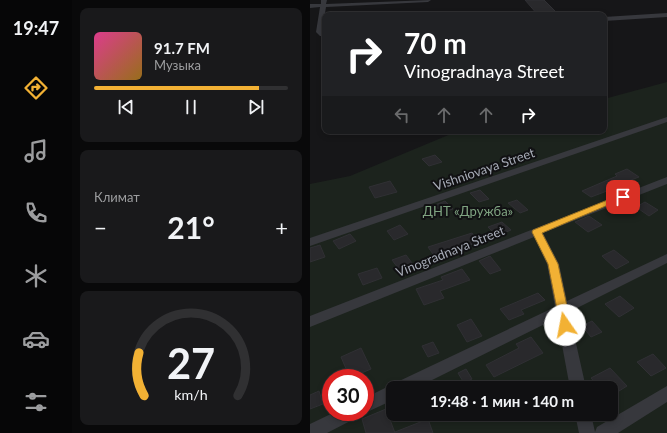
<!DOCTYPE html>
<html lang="ru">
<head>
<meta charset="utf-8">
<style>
	body { margin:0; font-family:Lato,sans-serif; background:#19191b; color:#f1f3f6; height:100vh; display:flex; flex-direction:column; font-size:15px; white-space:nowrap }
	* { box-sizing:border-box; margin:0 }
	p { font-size:13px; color:#9c9d9f }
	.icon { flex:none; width:22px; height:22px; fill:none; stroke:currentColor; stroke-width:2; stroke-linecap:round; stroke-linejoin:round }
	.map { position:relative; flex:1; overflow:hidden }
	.details { display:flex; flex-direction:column; gap:8px; padding:8px; background:#09090a; width:238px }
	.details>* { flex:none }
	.banner { position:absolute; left:12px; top:12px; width:285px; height:122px; border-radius:8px; box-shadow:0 2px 6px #0003,0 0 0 1px #303032; background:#202124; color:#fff; overflow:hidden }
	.speed { position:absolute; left:12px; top:369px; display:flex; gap:8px; font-size:20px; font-weight:700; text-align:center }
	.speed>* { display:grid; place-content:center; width:52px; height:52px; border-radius:50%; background:#101012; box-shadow:0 2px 6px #0003,0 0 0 1px #303032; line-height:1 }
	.speed .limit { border:6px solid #d22; background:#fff; color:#111 }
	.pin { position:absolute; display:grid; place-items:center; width:34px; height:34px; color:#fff; margin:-17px; border-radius:8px; box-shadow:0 2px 6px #0006 }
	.me { position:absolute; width:44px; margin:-22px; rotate:348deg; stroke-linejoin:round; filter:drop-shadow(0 0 3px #0008) }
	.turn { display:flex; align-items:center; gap:14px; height:84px; padding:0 16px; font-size:18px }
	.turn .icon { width:52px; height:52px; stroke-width:2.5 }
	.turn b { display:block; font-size:28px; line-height:34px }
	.lanes { display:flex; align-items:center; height:38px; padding:0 16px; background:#0003; justify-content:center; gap:20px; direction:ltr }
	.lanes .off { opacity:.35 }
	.big { font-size:30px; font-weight:700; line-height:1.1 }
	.details .tile { flex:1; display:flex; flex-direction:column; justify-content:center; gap:6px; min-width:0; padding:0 14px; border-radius:8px; background:#19191b }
	.details .dial { align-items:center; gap:0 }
	.dial svg { height:104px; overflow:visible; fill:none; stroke:#303032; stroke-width:7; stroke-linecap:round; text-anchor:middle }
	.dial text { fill:#f1f3f6; stroke:none }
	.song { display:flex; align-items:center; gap:12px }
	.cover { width:48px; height:48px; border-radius:6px; background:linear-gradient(135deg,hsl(330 70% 55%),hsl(40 70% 35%)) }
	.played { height:4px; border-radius:2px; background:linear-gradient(90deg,#f2b134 85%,#303032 85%) }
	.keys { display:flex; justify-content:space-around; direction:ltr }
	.heat { display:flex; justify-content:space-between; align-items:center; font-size:22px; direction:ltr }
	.trip { position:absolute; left:76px; top:381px; width:232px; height:40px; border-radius:8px; background:#101012; box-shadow:0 2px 6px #0003,0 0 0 1px #303032; font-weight:700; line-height:40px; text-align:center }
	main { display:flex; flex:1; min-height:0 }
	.menu { display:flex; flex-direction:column; width:72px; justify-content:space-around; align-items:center; background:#060607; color:#9c9d9f }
	.menu .icon { width:28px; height:28px }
	.menu .on { color:#f2b134 }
	.menu b { font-size:18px; color:#f1f3f6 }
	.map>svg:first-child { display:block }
	.green { fill:#1c231d; fill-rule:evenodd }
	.building { fill:#29292c; stroke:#303034 }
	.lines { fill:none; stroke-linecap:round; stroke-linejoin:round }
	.minor { fill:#37383d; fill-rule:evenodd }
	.route { fill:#f2b134; stroke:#9d7322 }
	.labels { text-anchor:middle; stroke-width:4; stroke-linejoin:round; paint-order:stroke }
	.street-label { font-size:13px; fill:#a8adb8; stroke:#111113 }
	.park-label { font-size:13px; fill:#7fa381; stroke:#111113 }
</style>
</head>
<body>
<main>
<nav class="menu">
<b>19:47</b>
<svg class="icon on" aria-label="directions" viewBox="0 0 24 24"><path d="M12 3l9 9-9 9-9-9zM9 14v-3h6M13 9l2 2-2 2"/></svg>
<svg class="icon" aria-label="music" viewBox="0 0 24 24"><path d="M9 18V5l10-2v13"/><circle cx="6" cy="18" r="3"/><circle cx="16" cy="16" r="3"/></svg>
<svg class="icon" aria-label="phone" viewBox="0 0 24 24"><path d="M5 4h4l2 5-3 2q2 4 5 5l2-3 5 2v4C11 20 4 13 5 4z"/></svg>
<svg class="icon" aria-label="climate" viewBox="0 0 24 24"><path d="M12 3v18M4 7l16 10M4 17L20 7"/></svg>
<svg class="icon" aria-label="car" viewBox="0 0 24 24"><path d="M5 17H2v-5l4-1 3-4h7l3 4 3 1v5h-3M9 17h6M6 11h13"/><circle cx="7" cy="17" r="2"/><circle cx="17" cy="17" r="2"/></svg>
<svg class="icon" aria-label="filters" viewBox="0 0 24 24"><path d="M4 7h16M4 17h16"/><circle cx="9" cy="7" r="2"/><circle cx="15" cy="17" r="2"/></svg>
</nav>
<section class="details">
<div class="tile">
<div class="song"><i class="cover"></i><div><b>91.7 FM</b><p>Музыка</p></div></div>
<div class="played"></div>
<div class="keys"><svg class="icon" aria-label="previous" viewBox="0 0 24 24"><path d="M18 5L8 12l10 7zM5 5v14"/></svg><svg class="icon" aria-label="pause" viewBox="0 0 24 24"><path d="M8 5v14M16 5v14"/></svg><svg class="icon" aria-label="next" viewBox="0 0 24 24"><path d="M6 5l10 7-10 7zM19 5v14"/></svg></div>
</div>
<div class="tile"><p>Климат</p>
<div class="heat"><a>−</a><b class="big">21°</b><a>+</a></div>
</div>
<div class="tile dial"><svg viewBox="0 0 100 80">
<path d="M14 69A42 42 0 1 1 86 69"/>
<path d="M14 69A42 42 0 0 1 10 36" stroke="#f2b134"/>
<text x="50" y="56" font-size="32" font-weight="700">27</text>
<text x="50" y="72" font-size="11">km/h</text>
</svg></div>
</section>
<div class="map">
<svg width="357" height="433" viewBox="0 0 357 433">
	<rect width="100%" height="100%" fill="#161618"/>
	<path class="green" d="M357 82V433H0V184L40 176 148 131H294V99ZM21 378H55V412H21ZM83 388H301V414H83Z"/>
	<g class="building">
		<polygon points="215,0 234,0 248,14 228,15"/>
		<polygon points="125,155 132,162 119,166 112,159"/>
		<polygon points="317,169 329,177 308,185 311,187 299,192 297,191 281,197 272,191 307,176 305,174"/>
		<polygon points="80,181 87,192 65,198 59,187"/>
		<polygon points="170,190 179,199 169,202 160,193"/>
		<polygon points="207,200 218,210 210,213 198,203"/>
		<polygon points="135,201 143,209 132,213 125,205"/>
		<polygon points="335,202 348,210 339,216 326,207"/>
		<polygon points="279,216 292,225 278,232 265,222"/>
		<polygon points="192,222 201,230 187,236 178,227"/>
		<polygon points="90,225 98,234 84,240 77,231"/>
		<polygon points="162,233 169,242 125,257 118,247"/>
		<polygon points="40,234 46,241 29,249 23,241"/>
		<polygon points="10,245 15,257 0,262 0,248"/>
		<polygon points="304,250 319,262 306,269 292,256"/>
		<polygon points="96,255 105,267 91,272 82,260"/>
		<polygon points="180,256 191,270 180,274 169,261"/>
		<polygon points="67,268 72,278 53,285 48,274"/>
		<polygon points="152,269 160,280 130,291 134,298 114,305 106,289 133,280 131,277"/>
		<polygon points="228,293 235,300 211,310 214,314 199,320 190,309"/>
		<polygon points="310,296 324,308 309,317 295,304"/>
		<polygon points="161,319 172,336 157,342 147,325"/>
		<polygon points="282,321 292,332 281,337 272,326"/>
		<polygon points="221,337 233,353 184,377 176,365 209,348 206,344"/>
		<polygon points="123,342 129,353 118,357 112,346"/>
		<polygon points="51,348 61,369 40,378 31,357"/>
		<polygon points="343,354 356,368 341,376 327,362"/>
		<polygon points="300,368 317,386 301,396 301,388 290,388 281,378"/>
		<polygon points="156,369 162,379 154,383 148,373"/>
		<polygon points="9,391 13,404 0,409 0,395"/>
		<polygon points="76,409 85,433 56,433 52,419"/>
		<polygon points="118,419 123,433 85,433 85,432"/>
	</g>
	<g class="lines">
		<g class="minor">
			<polygon points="11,0 17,0 16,4 121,0 118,2 16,7 12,32 15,32 15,36 10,36 6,32 10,7 0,8 0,4 11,4"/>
			<polygon points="357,13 357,17 294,21 294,17"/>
			<polygon points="357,117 357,122 0,246 0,238"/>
			<polygon points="357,177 357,184 233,233 249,264 257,301 357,254 357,263 259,312 276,388 260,388 247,318 106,388 83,388 83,400 55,413 51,412 55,412 55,398 77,387 84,385 85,383 245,307 237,264 224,237 0,327 0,316"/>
			<polygon points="357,386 357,402 308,433 269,433 265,414 281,414 285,432 287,427"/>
			<polygon points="25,412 50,412 48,417 17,433 0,433 0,424"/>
		</g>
	</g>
	<polygon class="route" points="310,195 316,195 317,197 232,233 248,264 261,325 259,329 255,330 251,329 238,264 222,232 223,230"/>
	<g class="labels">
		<g class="street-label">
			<text transform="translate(174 169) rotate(-19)" y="5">Vishniovaya Street</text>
			<text transform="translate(140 251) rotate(-22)" y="5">Vinogradnaya Street</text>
		</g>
		<g class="park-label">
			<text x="158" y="216">ДНТ «Дружба»</text>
		</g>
	</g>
</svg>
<div class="speed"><div class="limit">30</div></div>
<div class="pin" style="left:313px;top:197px;background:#d93025"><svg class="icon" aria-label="arrive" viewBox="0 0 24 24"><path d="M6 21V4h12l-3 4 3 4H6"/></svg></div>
<svg class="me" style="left:255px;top:325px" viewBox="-20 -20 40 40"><circle r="19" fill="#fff"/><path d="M0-13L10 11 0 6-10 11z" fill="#f2b134"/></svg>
<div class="trip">19:48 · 1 мин · 140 m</div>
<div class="banner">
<div class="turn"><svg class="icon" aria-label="right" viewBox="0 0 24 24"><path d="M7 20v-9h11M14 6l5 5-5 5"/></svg><div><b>70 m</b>Vinogradnaya Street</div></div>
<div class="lanes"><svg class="icon off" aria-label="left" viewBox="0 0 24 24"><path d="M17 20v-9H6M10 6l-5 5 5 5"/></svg><svg class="icon off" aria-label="ahead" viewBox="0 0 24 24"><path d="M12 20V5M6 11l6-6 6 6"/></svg><svg class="icon off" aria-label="ahead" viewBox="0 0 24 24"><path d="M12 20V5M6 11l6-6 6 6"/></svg><svg class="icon" aria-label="right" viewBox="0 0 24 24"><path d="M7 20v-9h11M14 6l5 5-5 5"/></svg></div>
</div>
</div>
</main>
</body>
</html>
